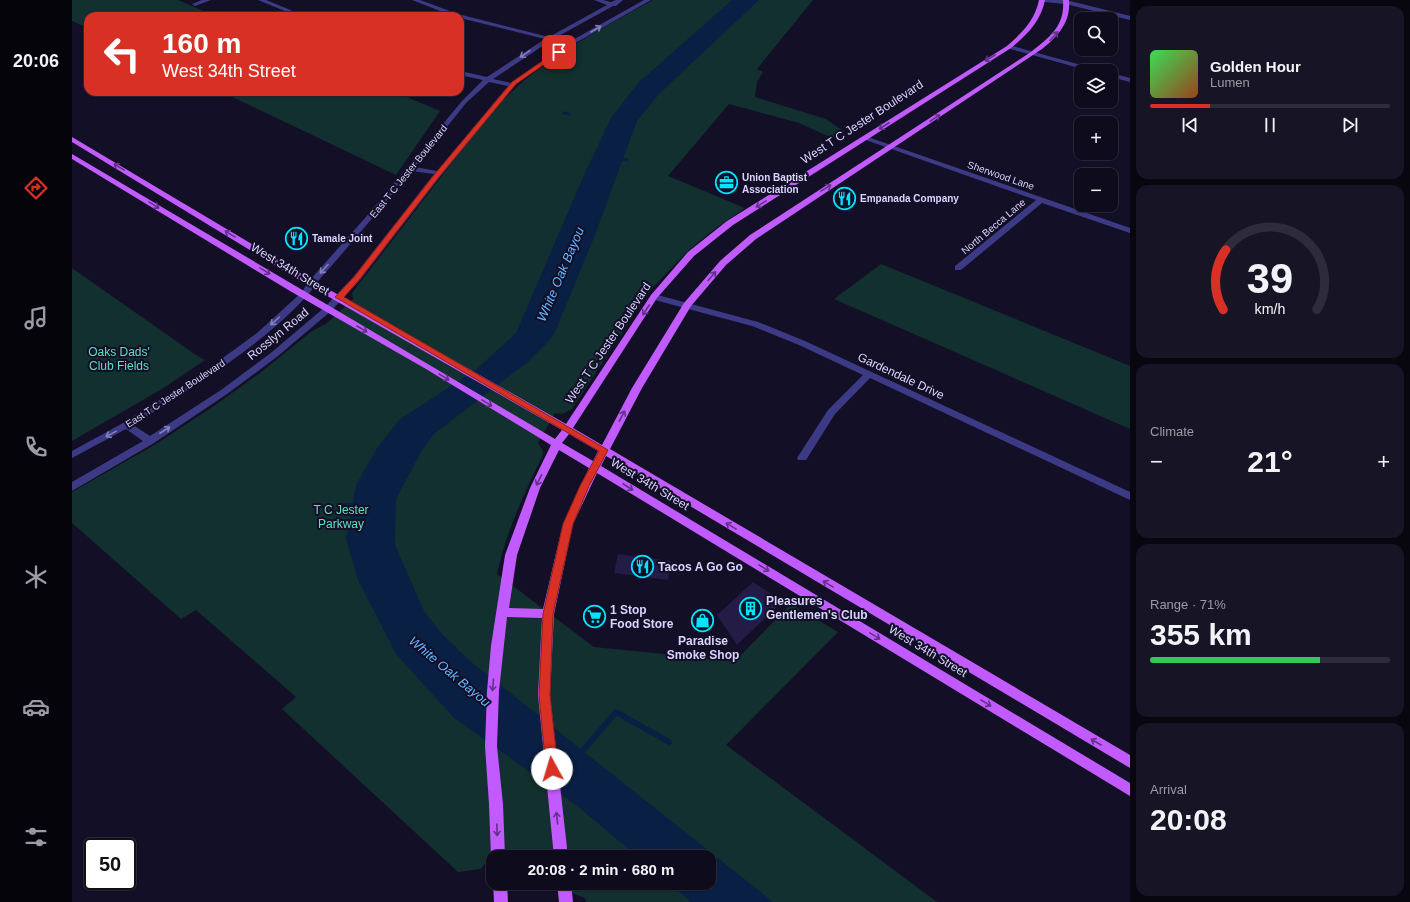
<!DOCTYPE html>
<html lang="en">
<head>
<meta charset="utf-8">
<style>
	body { margin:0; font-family:Helvetica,sans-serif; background:#171425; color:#f1f3f6; height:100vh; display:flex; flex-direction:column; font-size:15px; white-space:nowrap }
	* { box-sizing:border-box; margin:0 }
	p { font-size:13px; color:#9b9ba3 }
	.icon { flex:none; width:22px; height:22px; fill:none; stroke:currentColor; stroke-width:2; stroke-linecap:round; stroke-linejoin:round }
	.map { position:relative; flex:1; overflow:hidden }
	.details { display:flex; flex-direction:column; gap:6px; padding:6px; background:#08060f; width:280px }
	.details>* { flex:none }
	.guide { position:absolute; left:12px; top:12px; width:380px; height:84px; border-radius:12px; box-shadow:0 1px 3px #0004,0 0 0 1px #2e2b3b; background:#d93025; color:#fff; overflow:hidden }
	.fabs { position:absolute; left:1002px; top:12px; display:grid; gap:8px }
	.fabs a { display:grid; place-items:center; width:44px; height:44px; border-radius:8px; background:#0e0b1c; box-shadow:0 1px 3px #0004,0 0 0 1px #2e2b3b; font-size:20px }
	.speed { position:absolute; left:12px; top:838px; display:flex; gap:8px; font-size:20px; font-weight:700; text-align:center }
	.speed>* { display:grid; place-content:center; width:52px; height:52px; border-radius:50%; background:#0e0b1c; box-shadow:0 1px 3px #0004,0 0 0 1px #2e2b3b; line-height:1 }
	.speed .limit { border:2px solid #111; border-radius:6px; background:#fff; color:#111 }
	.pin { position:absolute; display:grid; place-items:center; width:34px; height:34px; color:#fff; margin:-17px; border-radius:8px; box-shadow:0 2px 6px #0006 }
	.me { position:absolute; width:44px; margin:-22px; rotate:354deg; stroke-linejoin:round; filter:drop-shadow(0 0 3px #0008) }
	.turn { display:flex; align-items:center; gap:14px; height:84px; padding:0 12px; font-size:18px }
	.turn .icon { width:52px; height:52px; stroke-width:2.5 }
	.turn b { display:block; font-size:28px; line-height:34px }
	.big { font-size:30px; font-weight:700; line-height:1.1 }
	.details .widget { flex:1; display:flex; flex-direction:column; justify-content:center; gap:6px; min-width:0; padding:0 14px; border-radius:12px; background:#171425 }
	.details .dial { align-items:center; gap:0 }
	.dial svg { height:104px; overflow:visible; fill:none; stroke:#2e2b3b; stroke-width:7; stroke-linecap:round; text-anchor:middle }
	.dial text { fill:#f1f3f6; stroke:none }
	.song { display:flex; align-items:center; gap:12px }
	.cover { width:48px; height:48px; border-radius:6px; background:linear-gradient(135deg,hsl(130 70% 55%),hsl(20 70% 35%)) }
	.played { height:4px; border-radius:2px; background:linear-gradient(90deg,#d93025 25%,#2e2b3b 25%) }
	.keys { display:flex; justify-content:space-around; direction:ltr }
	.heat { display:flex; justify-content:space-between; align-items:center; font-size:22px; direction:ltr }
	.charge { height:6px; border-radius:3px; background:linear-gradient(90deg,#34c759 71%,#2e2b3b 0) }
	.trip { position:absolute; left:414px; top:850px; width:230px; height:40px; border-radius:12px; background:#0e0b1c; box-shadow:0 1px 3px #0004,0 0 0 1px #2e2b3b; font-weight:700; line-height:40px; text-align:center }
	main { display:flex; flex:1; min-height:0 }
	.tab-bar { display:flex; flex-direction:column; width:72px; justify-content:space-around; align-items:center; background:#06040b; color:#9b9ba3 }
	.tab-bar .icon { width:28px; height:28px }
	.tab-bar .current { color:#d93025 }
	.tab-bar b { font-size:18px; color:#f1f3f6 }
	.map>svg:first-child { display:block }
	.green { fill:#12302f }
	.water { fill:#0a1f44 }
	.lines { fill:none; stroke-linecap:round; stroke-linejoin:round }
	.stream-far3 { stroke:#0a1f44; stroke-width:3 }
	.stream-far2 { stroke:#0a1f44; stroke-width:3.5 }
	.stream-far1 { stroke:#0a1f44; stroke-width:4.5 }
	.stream { stroke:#0a1f44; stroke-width:6 }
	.building { fill:#241b47 }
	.minor { fill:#3d3a85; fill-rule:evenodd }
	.major { fill:#c25bff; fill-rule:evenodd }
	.oneway { stroke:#837fbc }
	.oneway2 { stroke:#623188 }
	.route { fill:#d93025; stroke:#8d1f18 }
	.labels { text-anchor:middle; stroke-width:4; stroke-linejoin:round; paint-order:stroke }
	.far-street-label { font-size:10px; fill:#d9d4ff; stroke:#130f26 }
	.far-poi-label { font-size:10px; font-weight:bold; fill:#d9d4ff; stroke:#130f26; text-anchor:start }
	.street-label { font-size:12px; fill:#d9d4ff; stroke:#130f26 }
	.park-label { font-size:12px; fill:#5fe0c0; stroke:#130f26 }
	.poi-label { font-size:12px; font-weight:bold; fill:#d9d4ff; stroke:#130f26; text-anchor:start }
	.water-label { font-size:13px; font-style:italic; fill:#62b6ff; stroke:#130f26 }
</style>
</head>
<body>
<main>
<nav class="tab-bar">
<b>20:06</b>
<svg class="icon current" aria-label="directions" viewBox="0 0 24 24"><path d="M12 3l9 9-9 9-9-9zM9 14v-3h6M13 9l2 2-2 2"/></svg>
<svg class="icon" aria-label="music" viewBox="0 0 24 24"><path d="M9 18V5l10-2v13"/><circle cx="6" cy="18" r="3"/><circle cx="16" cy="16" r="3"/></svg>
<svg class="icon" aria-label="phone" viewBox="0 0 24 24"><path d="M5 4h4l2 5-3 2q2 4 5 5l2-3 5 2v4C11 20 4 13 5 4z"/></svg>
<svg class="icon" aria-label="climate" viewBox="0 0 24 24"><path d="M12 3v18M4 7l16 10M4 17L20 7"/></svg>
<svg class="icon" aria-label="car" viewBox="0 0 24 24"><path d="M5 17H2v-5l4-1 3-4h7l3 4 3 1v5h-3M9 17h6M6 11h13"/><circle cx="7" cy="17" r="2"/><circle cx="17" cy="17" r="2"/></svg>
<svg class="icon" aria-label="filters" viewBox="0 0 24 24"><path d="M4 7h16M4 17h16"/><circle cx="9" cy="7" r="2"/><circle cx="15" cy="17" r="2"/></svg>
</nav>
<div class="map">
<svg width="1058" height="902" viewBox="0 0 1058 902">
	<rect width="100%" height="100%" fill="#130f26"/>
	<g class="green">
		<polygon points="0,0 106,0 143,16 16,16 16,28 0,21"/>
		<path d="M581 0H741L685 69 691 72 685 82 683 97 754 119 773 132 760 138 727 123 657 104 596 176 673 208 644 228 618 249 583 285 573 298 500 409 490 414 483 413 466 443 471 451 470 457C451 495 434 533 425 574L522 647 663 661 719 604 766 632 654 745 865 902H514L513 898 473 883H637V857H421V864L414 862 409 869 386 872 210 709 224 697 124 610 109 619 0 523V492L84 444 142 406 188 373 240 331 254 324 281 299 280 293 415 117C460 65 521 33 581 0Z"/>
		<polygon points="150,92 323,92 368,111 324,175"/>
		<polygon points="809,264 1058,366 1058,429 762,299"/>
		<polygon points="0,268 124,355 133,360 90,389 0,441"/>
	</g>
	<polygon class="water" points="660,0 687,0 586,95 565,121 523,235 483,332 478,340 457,361 362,434 350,450 324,499 323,545 352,611 370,634 398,661 701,902 619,902 597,883 637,883 637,857 566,857 504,805 381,717 324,654 286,580 274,539 284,485 305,448 327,420 405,369 444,333 512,175 539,118 566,83"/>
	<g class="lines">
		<polyline class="stream-far3" points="492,113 497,114"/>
		<polyline class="stream-far2" points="545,158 555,160"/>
		<polyline class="stream-far1" points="272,505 287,506"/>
		<polyline class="stream" points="508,754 544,712 597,742"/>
	</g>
	<g class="building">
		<polygon points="546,554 599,561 596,580 542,573"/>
		<polygon points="681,582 711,601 665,645 645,615"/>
	</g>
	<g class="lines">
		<g class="minor">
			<polygon points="130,0 139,0 123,6 120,4"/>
			<polygon points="186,0 194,0 233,16 225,16"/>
			<path d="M340 0H348L386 14 477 37 535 5 522 0H531L539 2 544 0H551L544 6H541L483 38 497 42 572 0H579L500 45 444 84 367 178 288 280 259 311 206 356 155 394 82 443 0 491V482L71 441 54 429 0 458V451L51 423 133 371 185 333 229 293 237 281 293 218 390 101 411 80 388 75V71L415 77 473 39 388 18V16H381ZM478 41 493 45 439 83 421 79ZM417 82 436 86 365 171 343 167 394 103ZM339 171 362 174 282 276 253 307 200 352 149 390 78 436 61 425C119 388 187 348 234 297 239 292 242 286 247 280 279 244 309 208 339 171Z"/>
			<polygon points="969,0 994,0 1058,16 1058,20 994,4 972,2"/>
			<polygon points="937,45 1027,70 1028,71 1018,71 935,48 934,47"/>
			<polygon points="1039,73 1058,78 1058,82 1039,77"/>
			<polygon points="793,136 1058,228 1058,233 970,203 889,270 883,270 883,266 964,200 791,139 790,138"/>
			<polygon points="582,294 686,322 733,341 1058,492 1058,500 798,378 763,414 734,460 726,460 725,458 756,410 791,375 727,345 680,326 579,299 578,297 579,295"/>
		</g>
		<g class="major">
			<path d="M967 0H973C969 21 955 35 939 48L661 225 622 256 585 298 501 428 530 445 560 388 612 303 648 261 678 235 959 52C978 37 993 26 991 0H997C999 22 986 36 970 49L684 239 654 265 619 306 570 388 538 449 1058 755V768L534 456 529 466 1058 783V796L525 473 501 524 482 614 478 695 496 857H482L466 695 470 618 435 617 427 691 425 746 431 804 433 857H421V862L419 857 417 804 413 746 415 691 419 646 433 555 458 488 479 445 354 369 218 291 0 159V154L483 439 490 430 229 281 0 142V137L235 277 494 424 579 295 616 252 655 221 935 46C950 33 963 20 967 0ZM497 434 526 451 521 461 490 443ZM487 450 517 468 491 524 471 609 437 608 445 555 468 488Z"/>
			<polygon points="421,883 435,883 436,902 422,902"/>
			<polygon points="485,883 499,883 501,902 487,902"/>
		</g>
	</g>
	<defs><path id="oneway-shaft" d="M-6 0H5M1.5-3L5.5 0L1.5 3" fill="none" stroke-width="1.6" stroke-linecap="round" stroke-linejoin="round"/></defs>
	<g class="oneway">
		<use href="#oneway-shaft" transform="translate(524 29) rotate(-30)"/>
		<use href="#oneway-shaft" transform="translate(453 54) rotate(146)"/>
		<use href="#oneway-shaft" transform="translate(252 269) rotate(132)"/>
		<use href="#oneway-shaft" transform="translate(203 321) rotate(138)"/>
		<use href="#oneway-shaft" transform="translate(93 430) rotate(-33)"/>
		<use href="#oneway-shaft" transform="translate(39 434) rotate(151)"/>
	</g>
	<g class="oneway2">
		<use href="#oneway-shaft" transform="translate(982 36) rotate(-48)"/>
		<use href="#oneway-shaft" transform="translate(918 58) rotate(149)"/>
		<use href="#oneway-shaft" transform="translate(863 118) rotate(-34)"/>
		<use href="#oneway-shaft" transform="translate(812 126) rotate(147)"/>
		<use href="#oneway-shaft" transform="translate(47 167) rotate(-149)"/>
		<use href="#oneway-shaft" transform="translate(754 188) rotate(-32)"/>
		<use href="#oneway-shaft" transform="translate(689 204) rotate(148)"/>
		<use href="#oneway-shaft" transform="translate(82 205) rotate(31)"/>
		<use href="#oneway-shaft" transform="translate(158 234) rotate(-149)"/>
		<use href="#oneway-shaft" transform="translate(193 271) rotate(31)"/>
		<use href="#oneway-shaft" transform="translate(640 276) rotate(-50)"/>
		<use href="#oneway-shaft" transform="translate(574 310) rotate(123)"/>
		<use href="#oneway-shaft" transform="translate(290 329) rotate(30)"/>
		<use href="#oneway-shaft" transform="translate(372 377) rotate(32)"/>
		<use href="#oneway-shaft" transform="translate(415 403) rotate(32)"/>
		<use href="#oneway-shaft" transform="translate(550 416) rotate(-62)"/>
		<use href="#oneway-shaft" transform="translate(467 480) rotate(116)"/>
		<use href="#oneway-shaft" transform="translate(556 487) rotate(33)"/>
		<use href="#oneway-shaft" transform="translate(659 526) rotate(-149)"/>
		<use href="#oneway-shaft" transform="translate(692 568) rotate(31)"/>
		<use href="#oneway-shaft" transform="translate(756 584) rotate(-149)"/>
		<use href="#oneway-shaft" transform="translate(803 636) rotate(31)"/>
		<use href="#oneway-shaft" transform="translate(421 685) rotate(95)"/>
		<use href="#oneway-shaft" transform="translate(914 703) rotate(31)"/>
		<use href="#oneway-shaft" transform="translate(1024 742) rotate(-150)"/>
		<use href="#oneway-shaft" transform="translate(485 818) rotate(-96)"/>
		<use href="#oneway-shaft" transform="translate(425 830) rotate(88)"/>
	</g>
	<polygon class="route" points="485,51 490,52 444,84 366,178 287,280 272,297 536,450 517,486 501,524 481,614 478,695 486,769 484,772 480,774 476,772 474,769 467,695 471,614 491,524 508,486 527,451 263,297 282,277 362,175 440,82"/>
	<defs>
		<symbol id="office-ring" viewBox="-11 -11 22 22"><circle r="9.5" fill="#130f26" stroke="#00e5ff" stroke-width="1.5"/><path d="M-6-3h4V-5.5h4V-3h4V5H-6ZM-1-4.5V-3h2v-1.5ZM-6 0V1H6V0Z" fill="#00e5ff"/></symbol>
		<symbol id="restaurant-ring" viewBox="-11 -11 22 22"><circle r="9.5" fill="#130f26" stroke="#00e5ff" stroke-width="1.5"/><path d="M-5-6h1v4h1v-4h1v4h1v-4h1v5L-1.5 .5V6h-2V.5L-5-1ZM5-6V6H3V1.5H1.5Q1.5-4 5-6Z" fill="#00e5ff"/></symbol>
		<symbol id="building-ring" viewBox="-11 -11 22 22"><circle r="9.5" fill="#130f26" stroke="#00e5ff" stroke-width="1.5"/><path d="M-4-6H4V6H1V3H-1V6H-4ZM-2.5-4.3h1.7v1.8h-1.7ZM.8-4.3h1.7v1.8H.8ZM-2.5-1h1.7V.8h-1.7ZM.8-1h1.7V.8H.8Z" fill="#00e5ff"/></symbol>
		<symbol id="supermarket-ring" viewBox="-11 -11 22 22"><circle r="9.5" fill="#130f26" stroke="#00e5ff" stroke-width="1.5"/><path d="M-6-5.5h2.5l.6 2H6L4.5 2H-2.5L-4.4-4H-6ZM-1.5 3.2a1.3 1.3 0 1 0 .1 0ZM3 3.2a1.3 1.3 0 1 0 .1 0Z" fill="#00e5ff"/></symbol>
		<symbol id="shop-ring" viewBox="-11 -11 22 22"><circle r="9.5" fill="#130f26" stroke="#00e5ff" stroke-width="1.5"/><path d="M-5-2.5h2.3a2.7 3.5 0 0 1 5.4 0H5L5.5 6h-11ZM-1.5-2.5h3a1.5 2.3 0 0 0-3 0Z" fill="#00e5ff"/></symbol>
	</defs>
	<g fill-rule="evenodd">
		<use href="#office-ring" x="642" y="170" width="25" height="25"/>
		<use href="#restaurant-ring" x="760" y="186" width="25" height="25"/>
		<use href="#restaurant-ring" x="212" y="226" width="25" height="25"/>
		<use href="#restaurant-ring" x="558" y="554" width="25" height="25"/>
		<use href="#building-ring" x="666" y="596" width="25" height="25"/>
		<use href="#supermarket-ring" x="510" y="604" width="25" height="25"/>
		<use href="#shop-ring" x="618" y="608" width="25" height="25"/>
	</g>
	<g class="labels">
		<g class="far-street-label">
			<text transform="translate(336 171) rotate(-51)" y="4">East T C Jester Boulevard</text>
			<text transform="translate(929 175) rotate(19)" y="4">Sherwood Lane</text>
			<text transform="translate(921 226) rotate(-40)" y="4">North Becca Lane</text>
			<text transform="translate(103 393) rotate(-33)" y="4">East T C Jester Boulevard</text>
		</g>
		<g class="far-poi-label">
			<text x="670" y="181">Union Baptist<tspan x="670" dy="12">Association</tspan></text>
			<text x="788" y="202">Empanada Company</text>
			<text x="240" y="242">Tamale Joint</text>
		</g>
		<g class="street-label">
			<text transform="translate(790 122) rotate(-33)" y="4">West T C Jester Boulevard</text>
			<text transform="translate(218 269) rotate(31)" y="4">West 34th Street</text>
			<text transform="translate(206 334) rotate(-39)" y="4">Rosslyn Road</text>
			<text transform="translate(536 343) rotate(-56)" y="4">West T C Jester Boulevard</text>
			<text transform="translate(829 376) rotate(25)" y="4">Gardendale Drive</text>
			<text transform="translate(578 484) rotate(31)" y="4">West 34th Street</text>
			<text transform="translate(856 651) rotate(31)" y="4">West 34th Street</text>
		</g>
		<g class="park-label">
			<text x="47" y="356">Oaks Dads'<tspan x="47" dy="14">Club Fields</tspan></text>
			<text x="269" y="514">T C Jester<tspan x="269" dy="14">Parkway</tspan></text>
		</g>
		<g class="poi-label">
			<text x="586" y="571">Tacos A Go Go</text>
			<text x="694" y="605">Pleasures<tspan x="694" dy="14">Gentlemen's Club</tspan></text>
			<text x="538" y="614">1 Stop<tspan x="538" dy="14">Food Store</tspan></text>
			<text x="631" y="645" text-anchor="middle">Paradise<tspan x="631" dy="14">Smoke Shop</tspan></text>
		</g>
		<g class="water-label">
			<text transform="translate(488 274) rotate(-67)" y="5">White Oak Bayou</text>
			<text transform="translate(378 671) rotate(40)" y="5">White Oak Bayou</text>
		</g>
	</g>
</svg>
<div class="fabs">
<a><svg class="icon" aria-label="search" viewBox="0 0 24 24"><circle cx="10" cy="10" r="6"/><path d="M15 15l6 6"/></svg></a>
<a><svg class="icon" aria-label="layers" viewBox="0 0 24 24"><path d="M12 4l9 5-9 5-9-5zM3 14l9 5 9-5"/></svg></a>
<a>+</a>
<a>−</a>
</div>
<div class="speed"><div class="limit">50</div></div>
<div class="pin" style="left:487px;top:52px;background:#d93025"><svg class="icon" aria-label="arrive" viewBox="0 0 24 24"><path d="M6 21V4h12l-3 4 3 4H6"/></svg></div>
<svg class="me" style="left:480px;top:769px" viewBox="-20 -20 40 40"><circle r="19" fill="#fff"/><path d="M0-13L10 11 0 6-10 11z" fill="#d93025"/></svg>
<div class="trip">20:08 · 2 min · 680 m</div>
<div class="guide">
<div class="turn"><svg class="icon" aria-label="left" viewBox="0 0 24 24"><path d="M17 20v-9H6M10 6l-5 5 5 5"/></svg><div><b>160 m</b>West 34th Street</div></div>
</div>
</div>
<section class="details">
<div class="widget">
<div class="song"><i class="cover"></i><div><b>Golden Hour</b><p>Lumen</p></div></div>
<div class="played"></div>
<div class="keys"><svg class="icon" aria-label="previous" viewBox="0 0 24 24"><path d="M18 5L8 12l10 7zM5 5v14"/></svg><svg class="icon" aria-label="pause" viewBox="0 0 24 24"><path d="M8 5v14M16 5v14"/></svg><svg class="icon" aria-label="next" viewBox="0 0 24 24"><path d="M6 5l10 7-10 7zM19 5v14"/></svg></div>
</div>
<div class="widget dial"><svg viewBox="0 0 100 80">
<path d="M14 69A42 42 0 1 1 86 69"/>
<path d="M14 69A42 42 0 0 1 16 23" stroke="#d93025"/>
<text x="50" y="56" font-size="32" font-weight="700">39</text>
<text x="50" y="72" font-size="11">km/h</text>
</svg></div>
<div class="widget"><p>Climate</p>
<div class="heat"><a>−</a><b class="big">21°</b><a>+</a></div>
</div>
<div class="widget"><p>Range · 71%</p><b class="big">355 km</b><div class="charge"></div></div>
<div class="widget"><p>Arrival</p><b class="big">20:08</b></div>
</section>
</main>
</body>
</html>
